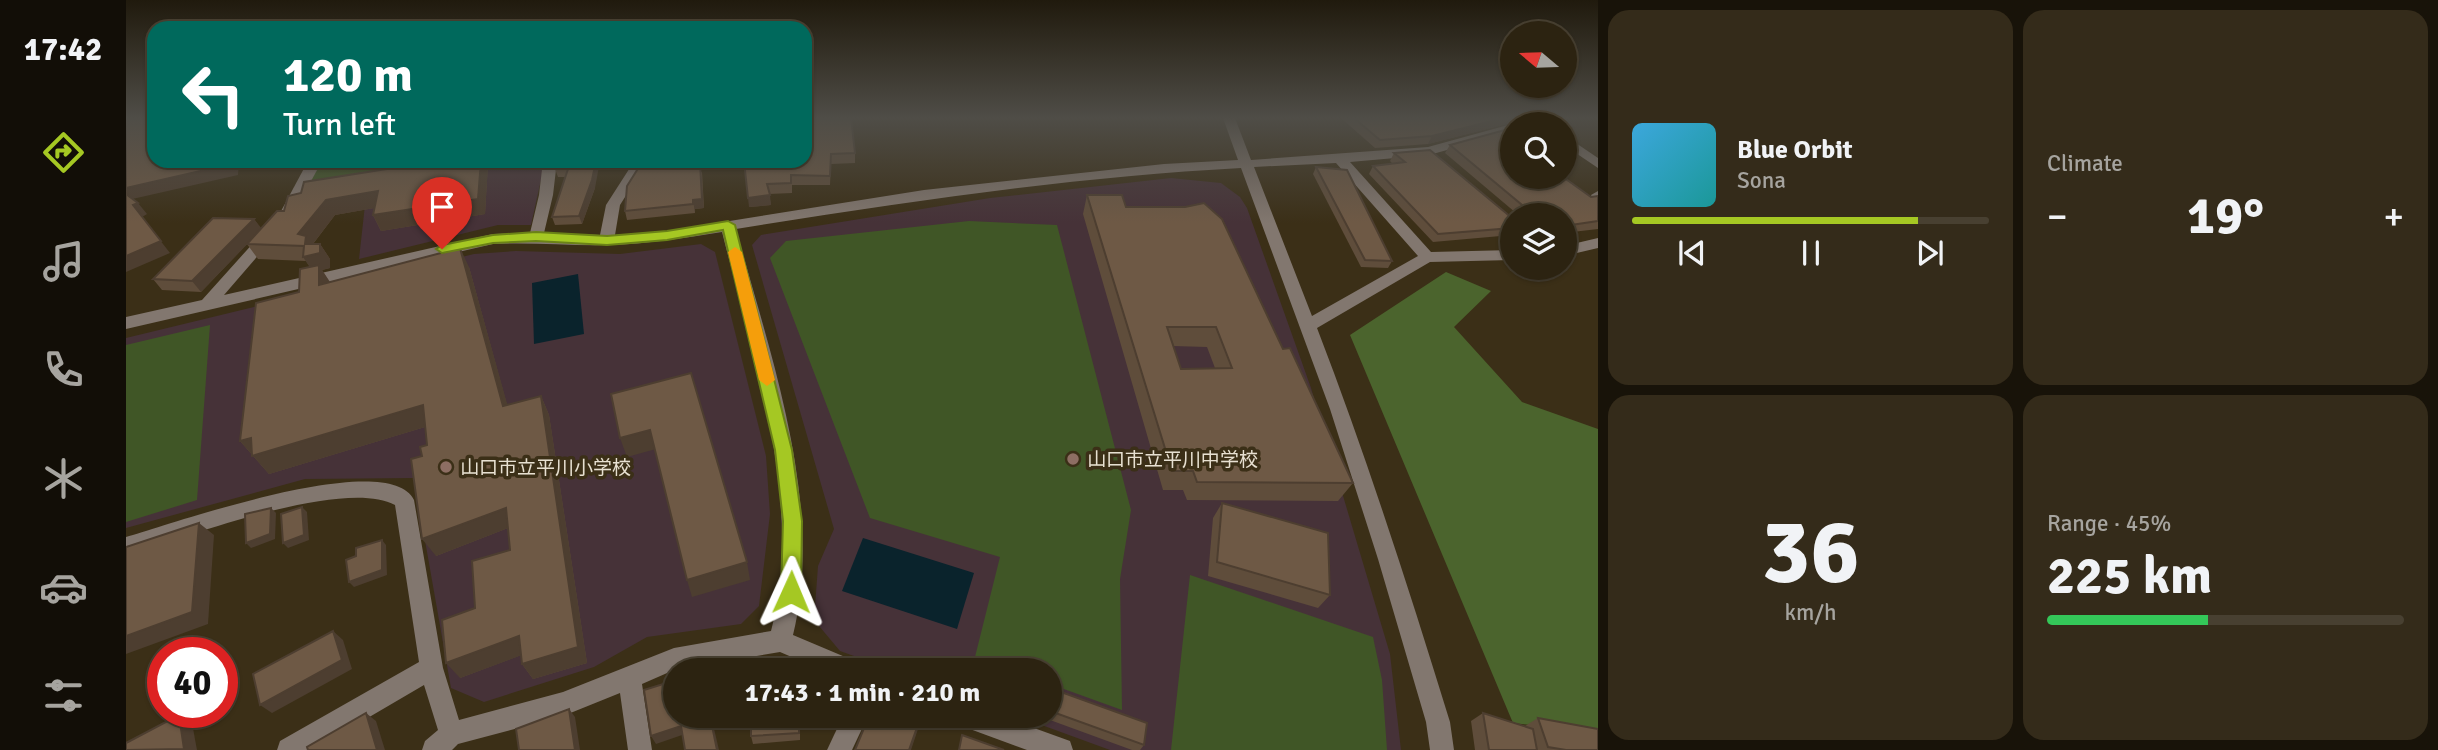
<!DOCTYPE html>
<html lang="en">
<head>
<meta charset="utf-8">
<style>
	body { margin:0; font-family:Signika,"Noto Sans JP",sans-serif; background:#342b1a; color:#f1f3f6; height:100vh; display:flex; flex-direction:column; font-size:26px; white-space:nowrap }
	* { box-sizing:border-box; margin:0 }
	p { font-size:23px; color:#a6a49f }
	.icon { flex:none; width:38px; height:38px; fill:none; stroke:currentColor; stroke-width:2; stroke-linecap:round; stroke-linejoin:round }
	.map { position:relative; flex:1; overflow:hidden }
	.side { display:flex; flex-direction:column; gap:10px; padding:10px; background:#181309; width:840px }
	.side>* { flex:none }
	.guide { position:absolute; left:21px; top:21px; width:665px; height:147px; border-radius:21px; box-shadow:0 2px 5px #0004,0 0 0 2px #484031; background:#00695c; color:#fff; overflow:hidden }
	.needle { width:46px; rotate:289deg }
	.fabs { position:absolute; left:1374px; top:21px; display:grid; gap:14px }
	.fabs a { display:grid; place-items:center; width:77px; height:77px; border-radius:50%; background:#2c2311; box-shadow:0 2px 5px #0004,0 0 0 2px #484031; font-size:35px }
	.speed { position:absolute; left:21px; top:637px; display:flex; gap:14px; font-size:35px; font-weight:700; text-align:center }
	.speed>* { display:grid; place-content:center; width:91px; height:91px; border-radius:50%; background:#2c2311; box-shadow:0 2px 5px #0004,0 0 0 2px #484031; line-height:1 }
	.speed .limit { border:10px solid #d22; background:#fff; color:#111 }
	.pin { position:absolute; display:grid; place-items:center; width:60px; height:60px; color:#fff; margin:-72px -30px; border-radius:50% 50% 50% 0; rotate:-45deg; box-shadow:0 0 7px #0007 }
	.pin .icon { rotate:45deg }
	.me { position:absolute; width:77px; margin:-38px; rotate:1deg; stroke-linejoin:round; filter:drop-shadow(0 0 5px #0008) }
	.turn { display:flex; align-items:center; gap:24px; height:147px; padding:0 21px; font-size:32px }
	.turn .icon { width:91px; height:91px; stroke-width:2.5 }
	.turn b { display:block; font-size:49px; line-height:60px }
	.big { font-size:52px; font-weight:700; line-height:1.1 }
	.side .card { flex:1; display:flex; flex-direction:column; justify-content:center; gap:10px; min-width:0; padding:0 24px; border-radius:21px; background:#342b1a }
	.side .dial { align-items:center; gap:0 }
	.dial b { font-size:91px; line-height:1 }
	.song { display:flex; align-items:center; gap:21px }
	.cover { width:84px; height:84px; border-radius:10px; background:linear-gradient(135deg,hsl(200 70% 55%),hsl(180 70% 35%)) }
	.played { height:7px; border-radius:4px; background:linear-gradient(90deg,#a5c823 80%,#484031 80%) }
	.keys { display:flex; justify-content:space-around; direction:ltr }
	.heat { display:flex; justify-content:space-between; align-items:center; font-size:38px; direction:ltr }
	.charge { height:10px; border-radius:5px; background:linear-gradient(90deg,#34c759 45%,#484031 0) }
	.side .tiles { flex:1; display:grid; gap:10px; grid-template-columns:repeat(2,1fr) }
	.trip { position:absolute; left:537px; top:658px; width:399px; height:70px; border-radius:35px; background:#2c2311; box-shadow:0 2px 5px #0004,0 0 0 2px #484031; font-weight:700; line-height:70px; text-align:center }
	main { display:flex; flex:1; min-height:0 }
	.tabs { display:flex; flex-direction:column; width:126px; justify-content:space-around; align-items:center; background:#120e07; color:#a6a49f }
	.tabs .icon { width:49px; height:49px }
	.tabs .selected { color:#a5c823 }
	.tabs b { font-size:32px; color:#f1f3f6 }
	.map>svg:first-child { display:block }
	.commercial { fill:#463238 }
	.green { fill:#405626 }
	.forest { fill:#4b642d }
	.water { fill:#0a232c }
	.lines { fill:none; stroke-linecap:round; stroke-linejoin:round }
	.minor { fill:#82776f; fill-rule:evenodd }
	.wall { fill:#5f4d3b; fill-rule:evenodd }
	.shaded-wall { fill:#4d3e30 }
	.building { fill:#6e5945; stroke:#4d3e30; stroke-width:2; fill-rule:evenodd }
	.route { fill:#a5c823; stroke:#6b8217; stroke-width:2 }
	.slow { fill:#f59e0b }
	.education-dot { fill:#8d6e63; stroke:#3b2f17; stroke-width:2.5 }
	.labels { text-anchor:middle; stroke-width:7; stroke-linejoin:round; paint-order:stroke }
	.poi-label { font-size:19px; fill:#e7e0d1; stroke:#3b2f17; text-anchor:start }
</style>
</head>
<body>
<main>
<nav class="tabs">
<b>17:42</b>
<svg class="icon selected" aria-label="directions" viewBox="0 0 24 24"><path d="M12 3l9 9-9 9-9-9zM9 14v-3h6M13 9l2 2-2 2"/></svg>
<svg class="icon" aria-label="music" viewBox="0 0 24 24"><path d="M9 18V5l10-2v13"/><circle cx="6" cy="18" r="3"/><circle cx="16" cy="16" r="3"/></svg>
<svg class="icon" aria-label="phone" viewBox="0 0 24 24"><path d="M5 4h4l2 5-3 2q2 4 5 5l2-3 5 2v4C11 20 4 13 5 4z"/></svg>
<svg class="icon" aria-label="climate" viewBox="0 0 24 24"><path d="M12 3v18M4 7l16 10M4 17L20 7"/></svg>
<svg class="icon" aria-label="car" viewBox="0 0 24 24"><path d="M5 17H2v-5l4-1 3-4h7l3 4 3 1v5h-3M9 17h6M6 11h13"/><circle cx="7" cy="17" r="2"/><circle cx="17" cy="17" r="2"/></svg>
<svg class="icon" aria-label="filters" viewBox="0 0 24 24"><path d="M4 7h16M4 17h16"/><circle cx="9" cy="7" r="2"/><circle cx="15" cy="17" r="2"/></svg>
</nav>
<div class="map">
<svg width="1472" height="750" viewBox="0 0 1472 750">
	<rect width="100%" height="100%" fill="#3b2f17"/>
	<g class="commercial">
		<polygon points="346,161 419,161 405,225 372,225 233,259 241,187"/>
		<polygon points="1045,178 1095,183 1114,197 1121,208 1185,388 1264,654 1275,750 984,750 891,716 924,716 924,670 767,670 714,651 688,620 692,566 708,529 626,245 635,235 864,198"/>
		<polygon points="575,244 589,252 640,456 644,514 633,606 615,624 521,637 468,667 358,702 325,688 288,478 179,479 0,528 0,338 348,254 390,251 494,254"/>
	</g>
	<g class="green">
		<polygon points="195,161 346,161 183,184"/>
		<polygon points="843,221 931,225 1005,510 994,579 996,710 924,684 924,670 885,670 849,657 874,557 744,518 644,258 660,241"/>
		<polygon points="84,325 71,500 0,522 0,345"/>
		<polygon points="1064,575 1247,637 1256,680 1261,750 1045,750"/>
	</g>
	<polygon class="forest" points="1320,272 1365,291 1328,327 1396,402 1472,429 1472,732 1387,723 1224,335"/>
	<g class="water">
		<polygon points="452,274 458,334 408,344 406,283"/>
		<polygon points="737,538 848,573 831,629 716,591"/>
	</g>
	<g class="lines">
		<g class="minor">
			<path d="M1097 118H1109L1125 160 1302 147 1382 125 1386 124V132L1303 155 1224 162 1305 252 1386 250V260L1304 262 1191 328C1241 458 1283 589 1324 722L1328 750H1304L1300 722 1252 559 1204 409 1115 168C946 177 778 202 610 229 644 355 699 505 667 635L731 662 735 670H696L654 652 548 670 516 684 526 750H502L494 693 437 716 332 744 326 750H296L299 741 312 730 298 685 187 750H151L154 741 293 662 269 505C217 477 58 538 0 555V537C46 524 262 447 288 500L317 668 333 720 437 692 548 648 645 631C679 506 627 354 596 232 558 238 521 244 482 245 444 246 406 242 367 244L0 329V317L76 300 138 231 143 229 150 234 148 237 98 295 367 234 404 233 413 195 417 161H431L427 195 418 233 474 235 480 205 507 163 594 161 579 169 516 170 494 205 489 235 541 231 798 190 1038 164 1112 160ZM1210 163 1292 256 1186 316 1128 167Z"/>
			<polygon points="1409,118 1429,118 1414,124 1394,124"/>
			<polygon points="1438,135 1472,158 1472,168 1438,145"/>
			<polygon points="182,161 196,161 166,216 156,216 154,213"/>
			<polygon points="1472,191 1472,200 1467,199 1465,195"/>
			<polygon points="1472,238 1472,248 1438,256 1438,246"/>
			<polygon points="717,716 742,716 726,750 701,750"/>
			<polygon points="830,716 875,716 944,741 947,750 901,750 833,725"/>
		</g>
	</g>
	<g class="wall">
		<polygon points="679,118 692,118 691,119 729,153 729,163 705,164 704,185 666,185 666,193 643,194 645,205 623,207"/>
		<polygon points="1215,118 1400,118 1409,124 1387,124 1388,122 1302,144 1249,148"/>
		<polygon points="1324,145 1386,177 1465,197 1472,196 1472,229 1438,233 1438,215 1389,215 1390,213 1319,153"/>
		<polygon points="1268,153 1386,218 1386,235 1307,242 1243,174 1247,166 1267,164 1264,161"/>
		<polygon points="312,161 361,161 362,164 359,214 255,231 247,215 248,208 209,215 187,244 194,244 204,259 204,268 196,270 204,282 343,267 381,405 415,396 423,415 461,663 407,679 396,664 395,655 334,678 349,608 384,550 382,528 310,556 296,456 301,445 299,427 143,474 114,441 173,292 184,267 180,261 132,259 121,244 75,292 36,290 27,279 128,219 135,229 158,211 175,193"/>
		<polygon points="433,161 469,188 456,224 429,225 426,217 439,177 432,177 429,169"/>
		<polygon points="1190,167 1266,261 1262,268 1235,267 1187,174"/>
		<polygon points="576,172 578,208 569,209 569,213 501,220 499,211"/>
		<path d="M961 195 1000 207 1157 349 1227 483 1212 501 1061 500 1057 490H1037L957 214ZM1047 346 1081 347 1089 368 1055 369Z"/>
		<polygon points="1096,503 1204,595 1192,608 1082,576 1087,518"/>
		<polygon points="924,688 1018,745 1014,750 1006,750 913,716 924,716"/>
		<polygon points="1357,713 1399,726 1412,718 1472,750 1349,750 1345,721"/>
		<polygon points="625,716 674,716 674,740 627,744 625,736"/>
	</g>
	<g class="shaded-wall">
		<polygon points="1378,118 1390,118 1388,122 1302,144 1306,136"/>
		<polygon points="105,161 113,161 112,175 2,200 0,198 0,188"/>
		<polygon points="355,161 361,161 362,164 359,214 255,231 247,215"/>
		<polygon points="470,161 474,161 469,188 456,224 453,216"/>
		<polygon points="574,163 578,208 569,209 569,213 567,200"/>
		<polygon points="252,191 260,206 209,215 186,245 194,244 204,259 204,268 196,270 205,284 193,285 187,272 177,257 186,255 172,234 200,200"/>
		<polygon points="644,195 645,205 623,207 622,198"/>
		<polygon points="12,203 21,214 16,217 44,253 0,272 0,256 7,205"/>
		<polygon points="128,219 136,229 75,292 66,281"/>
		<polygon points="334,248 343,267 387,425 377,406"/>
		<polygon points="415,396 423,415 461,663 407,679 396,664"/>
		<polygon points="297,405 309,424 143,474 114,441"/>
		<polygon points="524,430 530,449 501,457 494,438"/>
		<polygon points="176,507 181,512 183,540 162,548 157,543"/>
		<polygon points="145,508 150,513 149,539 125,548 120,543"/>
		<polygon points="380,508 390,525 310,556 296,539"/>
		<polygon points="73,523 88,535 82,624 0,654 0,636"/>
		<polygon points="256,540 260,545 261,575 228,587 223,582"/>
		<polygon points="621,562 624,580 566,597 561,580"/>
		<polygon points="207,631 217,640 226,669 146,713 134,705"/>
		<polygon points="393,636 404,652 334,678 320,663"/>
		<polygon points="443,709 449,717 454,750 449,750"/>
		<polygon points="240,713 250,721 259,750 251,750"/>
		<polygon points="53,715 66,723 71,750 57,750"/>
		<polygon points="584,716 585,716 593,750 591,750"/>
		<polygon points="794,719 793,726 785,750 783,750"/>
		<polygon points="555,726 559,734 530,744 525,736"/>
	</g>
	<g class="building">
		<polygon points="0,118 28,118 28,161 105,161 105,164 0,188"/>
		<polygon points="679,118 684,118 683,119 725,118 729,153 705,154 704,176 665,175 665,183 641,184 644,195 622,198 618,161 679,161"/>
		<polygon points="1228,118 1378,118 1306,136 1254,140"/>
		<polygon points="1393,118 1400,118 1409,124 1392,124"/>
		<polygon points="1386,128 1386,177 1437,177 1465,197 1472,196 1472,221 1438,226 1438,215 1394,215 1396,205 1324,145"/>
		<polygon points="1304,150 1386,218 1386,228 1312,234 1247,166 1279,162 1268,153"/>
		<polygon points="312,161 355,161 352,199 247,215 252,191 200,200 172,234 180,236 179,244 194,244 194,253 177,257 178,246 121,244 151,211 158,211 162,196 175,193 178,182"/>
		<polygon points="433,161 470,161 466,180 453,216 426,217 442,169 429,169"/>
		<polygon points="530,163 574,163 576,199 567,200 567,204 499,211 501,186 513,167 530,166"/>
		<polygon points="1190,167 1221,170 1266,261 1239,260"/>
		<polygon points="0,194 12,203 7,205 35,241 0,256"/>
		<path d="M961 195H996L1000 207H1059L1078 203 1096 219 1157 349 1164 348 1227 483 1071 482 1067 471H1046ZM1041 327H1090L1106 368 1055 369Z"/>
		<polygon points="87,218 128,219 66,281 27,279"/>
		<polygon points="334,248 377,406 415,396 452,647 396,664 393,636 320,663 316,620 349,608 346,561 384,550 380,508 296,539 285,459 296,456 294,447 301,445 297,405 126,456 125,438 114,441 130,303 173,292 174,269 193,265 193,285"/>
		<polygon points="565,373 621,562 561,580 524,430 494,438 485,394"/>
		<polygon points="1096,503 1202,533 1204,595 1091,562"/>
		<polygon points="176,507 178,535 157,543 155,514"/>
		<polygon points="145,508 144,534 120,543 119,514"/>
		<polygon points="73,523 66,612 0,636 0,547"/>
		<polygon points="256,540 256,570 223,582 220,560 230,556 230,548"/>
		<polygon points="207,631 216,660 134,705 127,674"/>
		<polygon points="856,663 875,670 854,670"/>
		<polygon points="550,680 550,716 584,716 591,750 559,750 555,726 525,736 518,690"/>
		<polygon points="924,688 1021,723 1018,745 924,711"/>
		<polygon points="443,709 449,750 393,750 390,729"/>
		<polygon points="240,713 251,750 182,750 181,747"/>
		<polygon points="1357,713 1407,729 1411,750 1363,750"/>
		<polygon points="53,715 58,749 0,750 0,743"/>
		<polygon points="625,716 673,716 673,733 625,736"/>
		<polygon points="743,716 787,716 794,719 783,750 729,750"/>
		<polygon points="1412,718 1472,729 1472,750 1440,750 1422,747"/>
		<polygon points="836,735 878,750 833,750"/>
	</g>
	<linearGradient id="sky" x2="0" y2="1"><stop stop-color="#201a0d"/><stop offset="0.53" stop-color="#4f4d47"/><stop offset="1" stop-color="#4f4d47" stop-opacity="0"/></linearGradient>
	<rect width="1472" height="223" fill="url(#sky)"/>
	<polygon class="route" points="602,221 609,225 666,450 676,521 675,592 672,598 665,601 658,598 655,592 657,521 649,450 597,230 541,240 481,245 410,241 367,243 316,253 310,249 316,245 367,235 410,232 481,236 541,231"/>
	<polygon class="slow" points="609,247 616,252 649,380 641,386 633,380 602,252"/>
	<g class="education-dot">
		<circle cx="947" cy="459" r="7"/>
		<circle cx="320" cy="467" r="7"/>
	</g>
	<g class="labels">
		<g class="poi-label">
			<text x="961" y="466">山口市立平川中学校</text>
			<text x="334" y="474">山口市立平川小学校</text>
		</g>
	</g>
</svg>
<div class="fabs">
<a><svg class="needle" viewBox="-14 -14 28 28"><path d="M0-13l5 13h-10z" fill="#e53935"/><path d="M0 13l5-13h-10z" fill="#a6a49f"/></svg></a>
<a><svg class="icon" aria-label="search" viewBox="0 0 24 24"><circle cx="10" cy="10" r="6"/><path d="M15 15l6 6"/></svg></a>
<a><svg class="icon" aria-label="layers" viewBox="0 0 24 24"><path d="M12 4l9 5-9 5-9-5zM3 14l9 5 9-5"/></svg></a>
</div>
<div class="speed"><div class="limit">40</div></div>
<div class="pin" style="left:316px;top:249px;background:#d93025"><svg class="icon" aria-label="arrive" viewBox="0 0 24 24"><path d="M6 21V4h12l-3 4 3 4H6"/></svg></div>
<svg class="me" style="left:665px;top:592px" viewBox="-20 -20 40 40"><path d="M0-17L14 15 0 8-14 15z" fill="#a5c823" stroke="#fff" stroke-width="4"/></svg>
<div class="trip">17:43 · 1 min · 210 m</div>
<div class="guide">
<div class="turn"><svg class="icon" aria-label="left" viewBox="0 0 24 24"><path d="M17 20v-9H6M10 6l-5 5 5 5"/></svg><div><b>120 m</b>Turn left</div></div>
</div>
</div>
<section class="side">
<div class="tiles">
<div class="card">
<div class="song"><i class="cover"></i><div><b>Blue Orbit</b><p>Sona</p></div></div>
<div class="played"></div>
<div class="keys"><svg class="icon" aria-label="previous" viewBox="0 0 24 24"><path d="M18 5L8 12l10 7zM5 5v14"/></svg><svg class="icon" aria-label="pause" viewBox="0 0 24 24"><path d="M8 5v14M16 5v14"/></svg><svg class="icon" aria-label="next" viewBox="0 0 24 24"><path d="M6 5l10 7-10 7zM19 5v14"/></svg></div>
</div>
<div class="card"><p>Climate</p>
<div class="heat"><a>−</a><b class="big">19°</b><a>+</a></div>
</div>
<div class="card dial"><b>36</b><p>km/h</p></div>
<div class="card"><p>Range · 45%</p><b class="big">225 km</b><div class="charge"></div></div>
</div>
</section>
</main>
</body>
</html>
